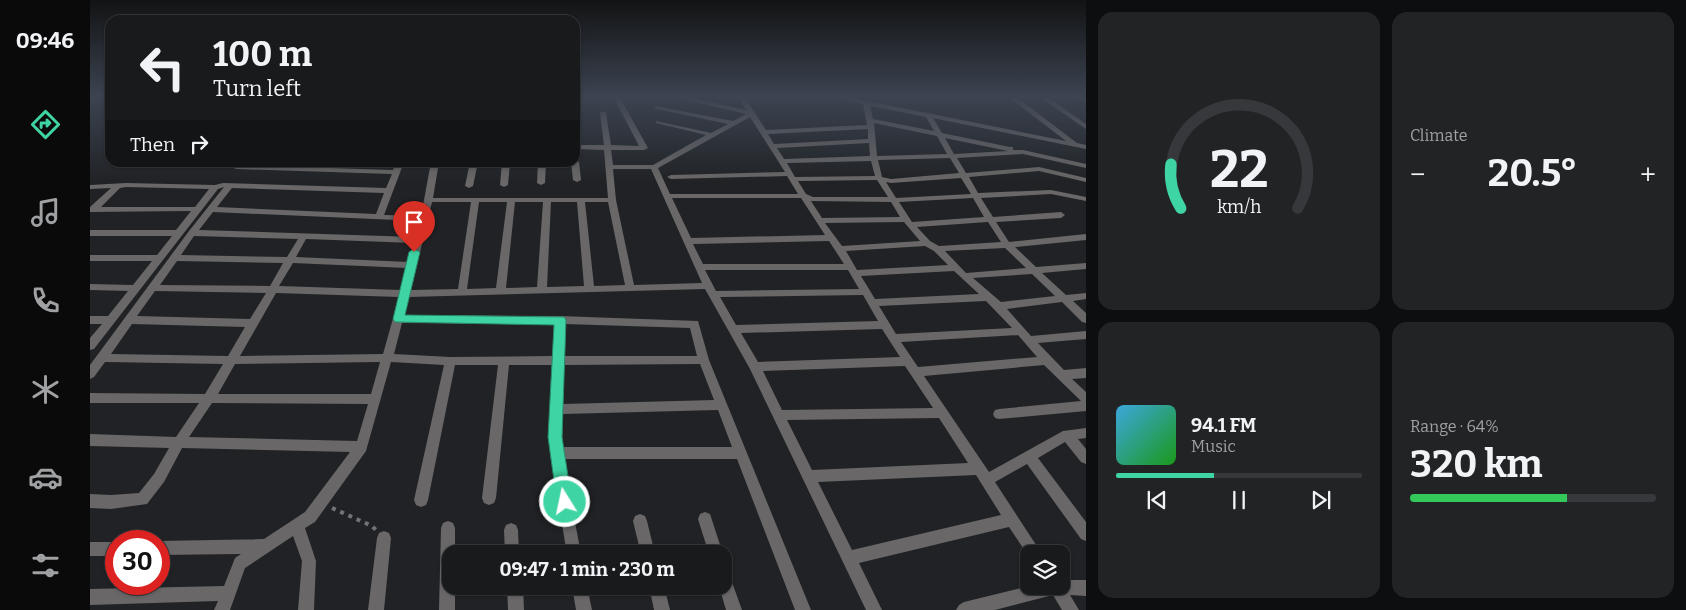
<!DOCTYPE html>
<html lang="en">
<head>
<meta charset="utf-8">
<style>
	body { margin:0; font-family:Bitter,serif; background:#212325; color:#f1f3f6; height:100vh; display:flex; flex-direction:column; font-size:19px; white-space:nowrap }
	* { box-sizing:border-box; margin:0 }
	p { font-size:16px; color:#9fa1a3 }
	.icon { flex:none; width:28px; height:28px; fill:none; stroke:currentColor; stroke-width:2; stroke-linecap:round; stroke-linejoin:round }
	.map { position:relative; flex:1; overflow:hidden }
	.side { display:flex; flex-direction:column; gap:12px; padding:12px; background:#0d0e0f; width:600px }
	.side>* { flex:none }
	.hud { position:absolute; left:15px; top:15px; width:475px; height:152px; border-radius:15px; box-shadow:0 1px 4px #0004,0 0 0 1px #36383b; background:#181a1c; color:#f1f3f6; overflow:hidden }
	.tools { position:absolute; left:930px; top:545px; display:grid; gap:10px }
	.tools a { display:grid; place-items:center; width:50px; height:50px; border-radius:10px; background:#181a1c; box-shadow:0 1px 4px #0004,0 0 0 1px #36383b; font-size:25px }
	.speed { position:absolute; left:15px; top:530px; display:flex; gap:10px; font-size:25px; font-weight:700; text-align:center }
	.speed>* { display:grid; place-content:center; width:65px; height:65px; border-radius:50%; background:#181a1c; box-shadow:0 1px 4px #0004,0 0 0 1px #36383b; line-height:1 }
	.speed .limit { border:8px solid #d22; background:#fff; color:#111 }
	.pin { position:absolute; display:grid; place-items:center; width:42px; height:42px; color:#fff; margin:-51px -21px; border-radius:50% 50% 50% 0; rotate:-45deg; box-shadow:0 0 5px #0007 }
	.pin .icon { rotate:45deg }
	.me { position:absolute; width:55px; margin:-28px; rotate:350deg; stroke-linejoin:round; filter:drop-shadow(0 0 4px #0008) }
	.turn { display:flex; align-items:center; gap:18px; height:105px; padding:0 25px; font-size:22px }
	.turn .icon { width:65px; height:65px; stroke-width:2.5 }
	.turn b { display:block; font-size:35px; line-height:42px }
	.then { display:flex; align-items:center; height:48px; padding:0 25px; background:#0003; gap:10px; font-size:19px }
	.big { font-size:38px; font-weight:700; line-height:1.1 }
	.side .tile { flex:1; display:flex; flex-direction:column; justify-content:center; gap:8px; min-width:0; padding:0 18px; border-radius:15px; background:#212325 }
	.side .dial { align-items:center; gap:0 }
	.dial svg { height:130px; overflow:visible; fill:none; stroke:#36383b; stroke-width:7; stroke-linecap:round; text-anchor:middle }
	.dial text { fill:#f1f3f6; stroke:none }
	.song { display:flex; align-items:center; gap:15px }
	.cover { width:60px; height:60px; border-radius:8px; background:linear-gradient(135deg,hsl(200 70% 55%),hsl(120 70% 35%)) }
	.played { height:5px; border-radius:2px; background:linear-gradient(90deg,#3ed4a3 40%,#36383b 40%) }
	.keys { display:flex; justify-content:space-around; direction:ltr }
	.heat { display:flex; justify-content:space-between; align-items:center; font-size:28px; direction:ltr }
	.charge { height:8px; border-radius:4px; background:linear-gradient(90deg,#34c759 64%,#36383b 0) }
	.side .tiles { flex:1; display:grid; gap:12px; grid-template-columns:repeat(2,1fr) }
	.trip { position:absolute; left:352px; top:545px; width:290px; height:50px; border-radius:15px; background:#181a1c; box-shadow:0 1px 4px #0004,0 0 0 1px #36383b; font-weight:700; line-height:50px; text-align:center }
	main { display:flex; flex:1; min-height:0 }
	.tabs { display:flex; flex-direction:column; width:90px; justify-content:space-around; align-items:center; background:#0a0a0b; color:#9fa1a3 }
	.tabs .icon { width:35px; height:35px }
	.tabs .active { color:#3ed4a3 }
	.tabs b { font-size:22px; color:#f1f3f6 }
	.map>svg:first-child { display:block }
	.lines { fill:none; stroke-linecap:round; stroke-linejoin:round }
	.path { stroke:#727376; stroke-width:4; stroke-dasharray:4 5; stroke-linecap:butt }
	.minor { fill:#696767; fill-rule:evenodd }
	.route { fill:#3ed4a3; stroke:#288a6a }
</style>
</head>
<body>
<main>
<nav class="tabs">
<b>09:46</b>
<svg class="icon active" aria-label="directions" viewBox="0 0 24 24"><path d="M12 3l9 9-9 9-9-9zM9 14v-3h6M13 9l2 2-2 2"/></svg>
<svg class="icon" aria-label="music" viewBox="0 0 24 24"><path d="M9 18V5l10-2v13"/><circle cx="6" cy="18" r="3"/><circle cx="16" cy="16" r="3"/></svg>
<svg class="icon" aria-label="phone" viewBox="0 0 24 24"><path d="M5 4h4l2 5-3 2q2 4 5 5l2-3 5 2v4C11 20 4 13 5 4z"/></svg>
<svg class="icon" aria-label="climate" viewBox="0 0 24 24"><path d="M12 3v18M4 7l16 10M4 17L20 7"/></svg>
<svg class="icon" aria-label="car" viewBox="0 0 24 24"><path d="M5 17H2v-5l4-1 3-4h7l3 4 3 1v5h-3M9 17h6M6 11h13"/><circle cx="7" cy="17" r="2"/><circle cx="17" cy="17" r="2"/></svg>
<svg class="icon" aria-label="filters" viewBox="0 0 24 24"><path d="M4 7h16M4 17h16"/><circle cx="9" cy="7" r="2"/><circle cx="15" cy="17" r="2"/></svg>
</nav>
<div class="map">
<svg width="996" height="610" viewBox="0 0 996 610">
	<rect width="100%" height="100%" fill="#202225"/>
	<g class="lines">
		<polyline class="path" points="242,508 282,526 286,530"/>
		<g class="minor">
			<path d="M523 96H529L558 148 554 150H521L523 165H563L616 135 566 123V121L621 133 638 124 567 109 564 107 565 106 643 121 656 114 579 96H593L656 110 648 96H654L676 130 777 125 773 104 738 96H752L976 141 917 96H925L987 143 996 145V149L843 118 852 133 920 147H923V150H933L996 164V168L933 154 867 158 876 173 949 167 996 178V182L949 171 879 177 888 193 961 190 996 197V201L961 194 891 198 903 217 971 212 975 215 971 218 906 222 919 242 996 234V240L925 247 946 267 996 263V269L952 273 976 295 996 293V299L983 301 996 313V323L992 322 972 302 917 309 941 336 996 331V339L948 343 974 370 996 368V378L982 379 996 392V411L909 419 905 418 903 414 905 410 909 409 991 401 954 365 834 376 899 472 973 431 996 428V438L988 439 996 449V464L991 462 975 442 948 458 996 522V541L991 539 937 464 905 482 952 554H939V557L919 527 769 563 792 610H776L660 369 615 289 319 297 314 315 470 316 608 321 619 360 721 610H705L647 459H473L491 554H477L460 453V409L463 365H419L406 498 404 503 399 505 394 503 392 498 408 365H365L338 500 336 505 331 507 326 505 324 500 354 365 301 362 276 451 225 522 215 528 226 561 224 610H208L212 561 203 536 155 568 140 610H124L128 601 0 605V589L134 586 145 558 151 554 69 555 68 541 174 539 215 512 260 452 92 448 74 482 57 504 21 509 0 508V494L21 495 49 493 64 474 79 448 0 446V434L86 437 109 403H0V393L115 394 133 364 15 362 4 377 0 379V365L99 231 134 187 128 189 4 349 0 350V338L12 324H0V316H18L38 291 0 290V284L43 285 62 261H0V255H67L82 236H0V230H86L101 211 0 212V207L21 188 0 189V185L36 183 125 185 133 183 296 188 302 174 146 169 142 167 146 165 303 170 306 162H314L294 215 331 216 341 162H349L343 198H518L514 150 485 149V145H514L510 113 513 111 516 113 521 145 549 146ZM780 106 836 117 844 131 783 119ZM660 117 695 172 581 175 577 177 581 179 697 176 708 194H580L568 168ZM784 123 847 136 857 154 787 156ZM778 129V139L684 144 678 134ZM855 138 918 151 864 154ZM779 143 780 156 694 159 687 148ZM860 158 869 173 801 179 792 177 788 160ZM781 161 785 176 705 177 697 163ZM523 169H561L612 283 544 285 526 200ZM871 178 881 194 806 198 796 182 801 183ZM787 180 798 197H723L716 194 708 181ZM30 188 36 187 119 189 105 207H11ZM142 188 294 193 286 214 127 207ZM582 198H711L735 235 601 238ZM883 198 894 217 822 222 809 202ZM721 201 801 202 810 217 732 218ZM342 202H381L368 289 321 290ZM389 202H417L406 288 377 289ZM425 202H453L447 287 416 288ZM461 202H487L494 286 457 287ZM495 202H518L535 285 504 286ZM123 212 329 221 325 237 109 230ZM814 222 830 241 752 246 735 223ZM898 222 911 242 849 246 840 241 827 227ZM104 236 208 239 197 257 91 255ZM216 239 324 243 319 262 206 257ZM739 241 754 264H613L603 244ZM835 246 844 251 858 265 767 270 756 251ZM915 248 936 268 876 273 855 251ZM87 261 193 263 180 286 70 285ZM203 263 317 268 311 290 189 286ZM615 270H758L769 289 626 291ZM864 271 889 294 785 299 771 276ZM942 274 965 296 911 302 883 278ZM65 291 176 293 160 319 47 316ZM186 293 309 297 293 354 150 356ZM773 295 788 321 646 325 630 297ZM896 301 922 328 806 334 789 306ZM312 323 465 324 463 356 360 357 304 354ZM42 324 155 327 138 356 21 354ZM475 324 600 328 607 356H474ZM792 329 810 357 668 362 651 333ZM928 335 947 357 828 367 811 342ZM290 362 281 394H128L145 364ZM610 364 624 400 473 404 474 365ZM815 366 843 408 692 410 673 371ZM122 403 278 404 267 441 99 437ZM628 410 642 447H472L473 414ZM849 418 878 463 722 470 697 420ZM886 475 911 515 762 550 728 482Z"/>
			<polygon points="948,96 956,96 996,124 996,129"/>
			<polygon points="980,96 996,97 996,101 981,97"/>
			<polygon points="485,108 488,110 488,114 485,116"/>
			<polygon points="485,160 489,162 491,180 487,182 483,180 481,162 485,162"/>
			<polygon points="380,162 388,162 383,186 379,188 375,186"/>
			<polygon points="412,162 420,162 418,185 414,187 410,185"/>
			<polygon points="448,162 456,162 455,183 451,185 447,183"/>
			<polygon points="615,512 620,514 633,554 619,554 608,519 610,514"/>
			<polygon points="550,514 555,516 557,521 565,554 551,554 543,521 545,516"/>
			<polygon points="358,521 363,523 365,528 365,554 361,554 361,586 365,586 365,610 349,610 351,528 353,523"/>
			<polygon points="421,523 426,525 428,530 429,554 415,554 414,530 416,525"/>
			<polygon points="294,531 299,533 301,538 294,610 278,610 287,538 289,533"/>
			<rect x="0" y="542" width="26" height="14"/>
			<polygon points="634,572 639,574 652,610 636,610 629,586 634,586"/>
			<polygon points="971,580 996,580 996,596 980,595 989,610 972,610 963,595 905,610 866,610 869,605 874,602 939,586 971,586"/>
			<polygon points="417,586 433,586 434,610 418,610"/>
			<polygon points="482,586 497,586 502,610 486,610"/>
			<polygon points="559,586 574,586 580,610 564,610"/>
		</g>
	</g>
	<linearGradient id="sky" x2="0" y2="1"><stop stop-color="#121314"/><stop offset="0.53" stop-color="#3c4451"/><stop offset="1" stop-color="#3c4451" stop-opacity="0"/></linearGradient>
	<rect width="996" height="182" fill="url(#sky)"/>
	<polygon class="route" points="324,249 330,252 315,315 474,317 476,320 472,437 482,502 480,507 475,509 469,507 467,502 458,437 464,325 305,322 303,319 319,252"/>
</svg>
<div class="tools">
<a><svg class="icon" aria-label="layers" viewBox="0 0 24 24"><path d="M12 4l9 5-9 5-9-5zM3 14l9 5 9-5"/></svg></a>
</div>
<div class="speed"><div class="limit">30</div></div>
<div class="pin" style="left:324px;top:252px;background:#d93025"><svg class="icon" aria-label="arrive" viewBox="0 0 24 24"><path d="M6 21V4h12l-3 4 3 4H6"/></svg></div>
<svg class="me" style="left:475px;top:502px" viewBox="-20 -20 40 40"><circle r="17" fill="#3ed4a3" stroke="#fff" stroke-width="3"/><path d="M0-11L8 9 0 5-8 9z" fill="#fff"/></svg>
<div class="trip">09:47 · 1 min · 230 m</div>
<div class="hud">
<div class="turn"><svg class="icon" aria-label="left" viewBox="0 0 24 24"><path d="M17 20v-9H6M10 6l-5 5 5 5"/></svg><div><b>100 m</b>Turn left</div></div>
<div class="then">Then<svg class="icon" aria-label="right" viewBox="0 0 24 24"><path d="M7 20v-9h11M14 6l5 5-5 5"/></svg></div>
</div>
</div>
<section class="side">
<div class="tiles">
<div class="tile dial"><svg viewBox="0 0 100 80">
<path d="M14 69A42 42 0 1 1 86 69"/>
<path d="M14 69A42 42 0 0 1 8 42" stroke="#3ed4a3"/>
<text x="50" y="56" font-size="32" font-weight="700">22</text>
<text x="50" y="72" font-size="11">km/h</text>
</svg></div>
<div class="tile"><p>Climate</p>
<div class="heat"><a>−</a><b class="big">20.5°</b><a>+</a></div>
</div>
<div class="tile">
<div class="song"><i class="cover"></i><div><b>94.1 FM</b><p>Music</p></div></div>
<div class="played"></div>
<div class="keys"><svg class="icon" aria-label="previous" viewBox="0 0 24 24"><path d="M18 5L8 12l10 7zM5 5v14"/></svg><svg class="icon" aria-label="pause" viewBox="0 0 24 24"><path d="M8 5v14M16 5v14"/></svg><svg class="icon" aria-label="next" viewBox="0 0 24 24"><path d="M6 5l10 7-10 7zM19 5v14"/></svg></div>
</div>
<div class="tile"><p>Range · 64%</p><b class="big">320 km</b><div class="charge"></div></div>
</div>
</section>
</main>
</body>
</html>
